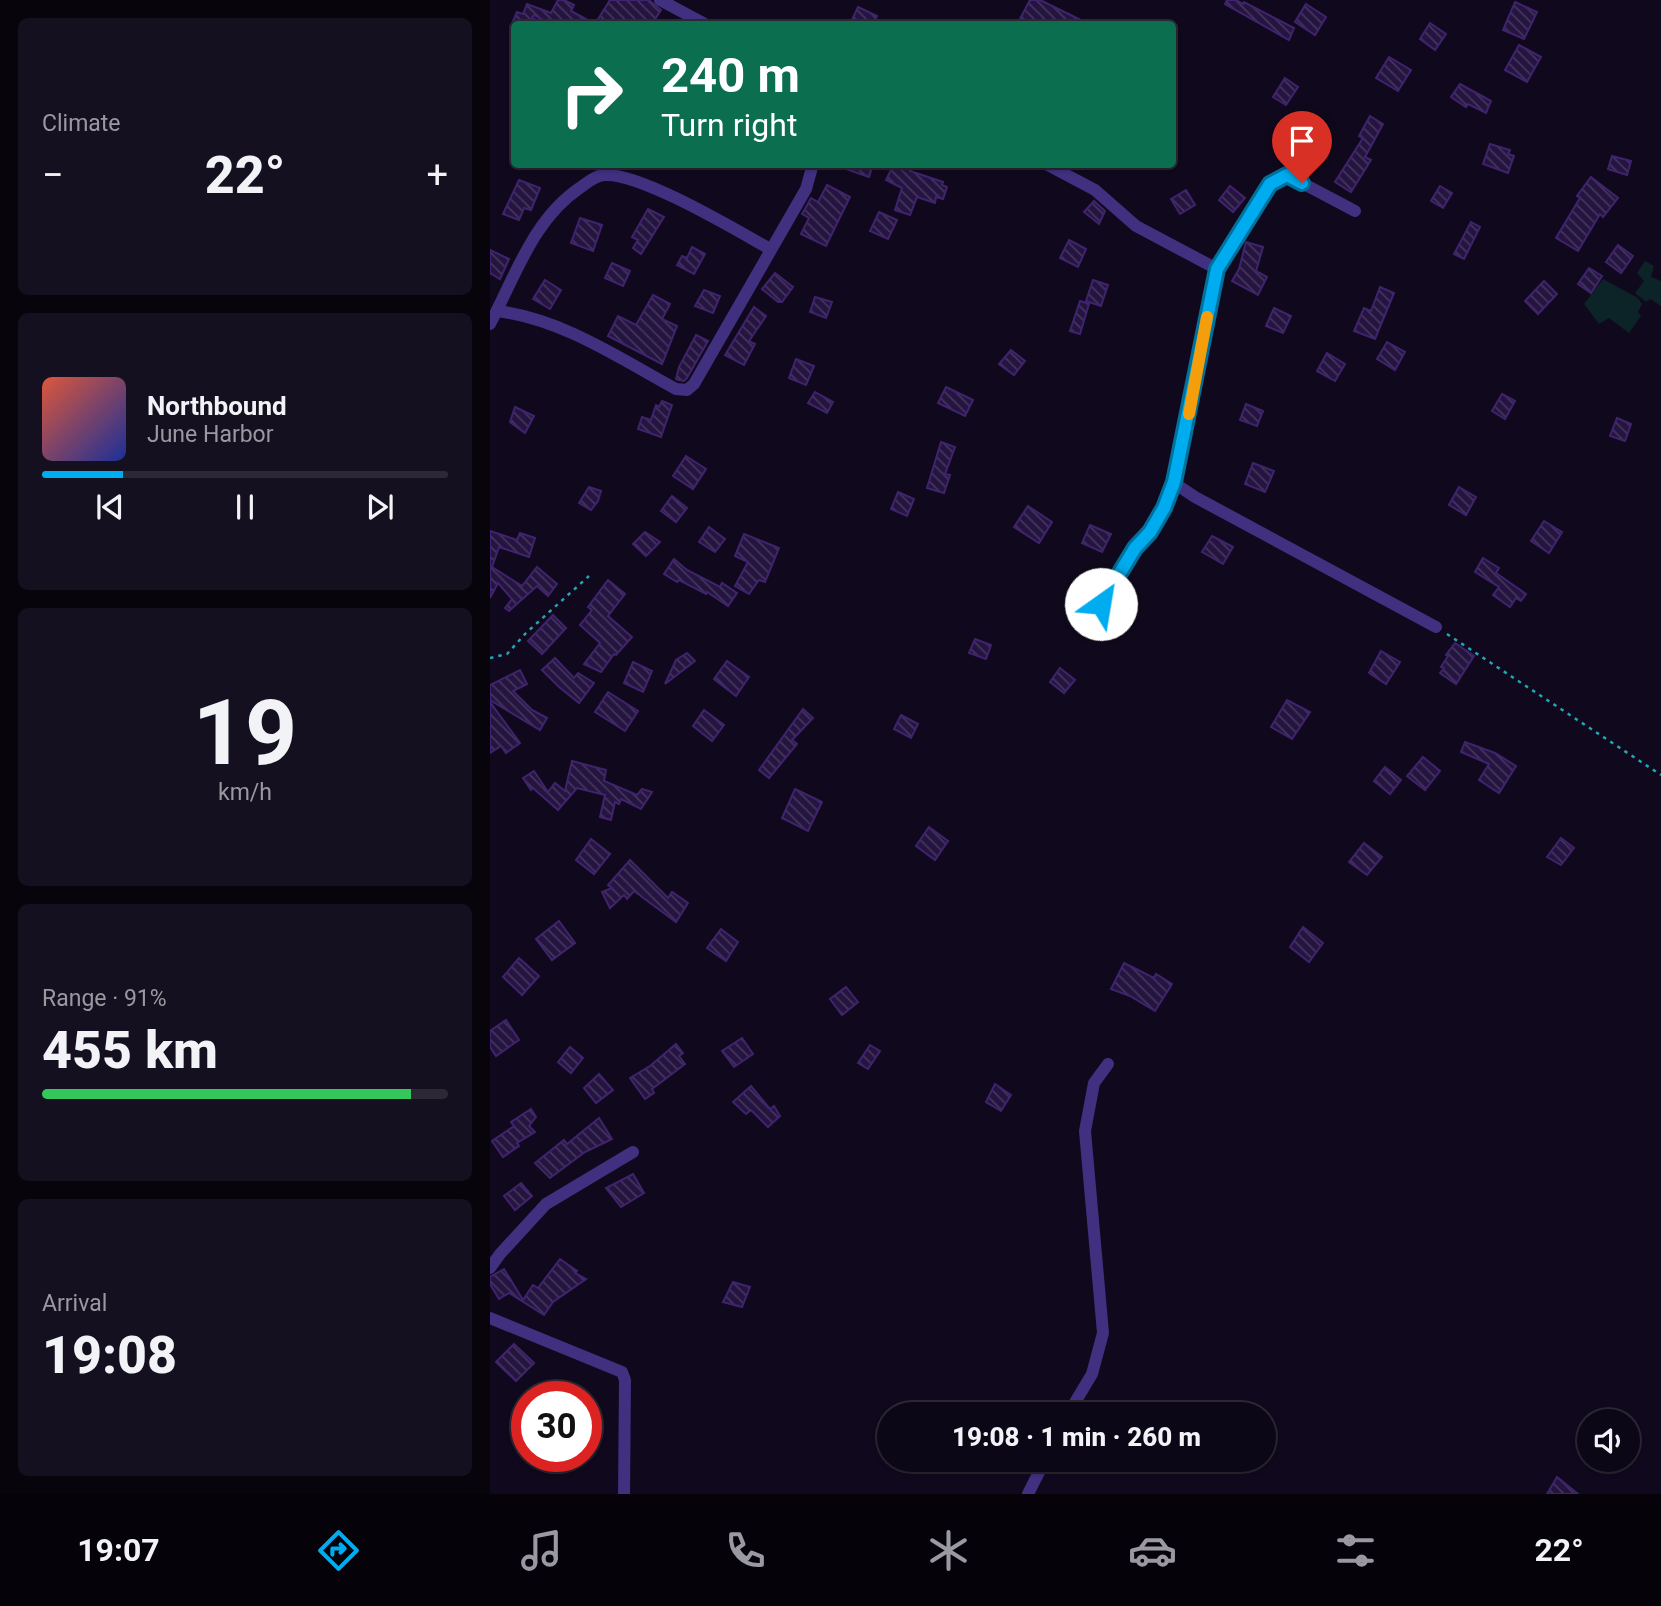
<!DOCTYPE html>
<html lang="en">
<head>
<meta charset="utf-8">
<style>
	body { margin:0; font-family:Roboto,sans-serif; background:#15101f; color:#f1f3f6; height:100vh; display:flex; flex-direction:column; font-size:26px; white-space:nowrap }
	* { box-sizing:border-box; margin:0 }
	p { font-size:23px; color:#9a99a1 }
	.icon { flex:none; width:38px; height:38px; fill:none; stroke:currentColor; stroke-width:2; stroke-linecap:round; stroke-linejoin:round }
	.map { position:relative; flex:1; overflow:hidden }
	.panel { display:flex; flex-direction:column; gap:18px; padding:18px; background:#07040c; width:490px }
	.panel>* { flex:none }
	.top-card { position:absolute; left:21px; top:21px; width:665px; height:147px; border-radius:7px; box-shadow:0 2px 5px #0004,0 0 0 2px #2c2835; background:#0b6e4f; color:#fff; overflow:hidden }
	.fabs { position:absolute; left:1087px; top:1409px; display:grid; gap:14px }
	.fabs a { display:grid; place-items:center; width:63px; height:63px; border-radius:50%; background:#0c0716; box-shadow:0 2px 5px #0004,0 0 0 2px #2c2835; font-size:35px }
	.speed { position:absolute; left:21px; top:1381px; display:flex; gap:14px; font-size:35px; font-weight:700; text-align:center }
	.speed>* { display:grid; place-content:center; width:91px; height:91px; border-radius:50%; background:#0c0716; box-shadow:0 2px 5px #0004,0 0 0 2px #2c2835; line-height:1 }
	.speed .limit { border:10px solid #d22; background:#fff; color:#111 }
	.pin { position:absolute; display:grid; place-items:center; width:60px; height:60px; color:#fff; margin:-72px -30px; border-radius:50% 50% 50% 0; rotate:-45deg; box-shadow:0 0 7px #0007 }
	.pin .icon { rotate:45deg }
	.me { position:absolute; width:77px; margin:-38px; rotate:32deg; stroke-linejoin:round; filter:drop-shadow(0 0 5px #0008) }
	.turn { display:flex; align-items:center; gap:24px; height:147px; padding:0 35px; font-size:32px }
	.turn .icon { width:91px; height:91px; stroke-width:2.5 }
	.turn b { display:block; font-size:49px; line-height:60px }
	.big { font-size:52px; font-weight:800; line-height:1.1 }
	.panel .widget { flex:1; display:flex; flex-direction:column; justify-content:center; gap:10px; min-width:0; padding:0 24px; border-radius:10px; background:#15101f }
	.panel .dial { align-items:center; gap:0 }
	.dial b { font-size:91px; line-height:1 }
	.song { display:flex; align-items:center; gap:21px }
	.cover { width:84px; height:84px; border-radius:10px; background:linear-gradient(135deg,hsl(10 70% 55%),hsl(230 70% 35%)) }
	.played { height:7px; border-radius:4px; background:linear-gradient(90deg,#00acf0 20%,#2c2835 20%) }
	.keys { display:flex; justify-content:space-around; direction:ltr }
	.heat { display:flex; justify-content:space-between; align-items:center; font-size:38px; direction:ltr }
	.charge { height:10px; border-radius:5px; background:linear-gradient(90deg,#34c759 91%,#2c2835 0) }
	.trip { position:absolute; left:387px; top:1402px; width:399px; height:70px; border-radius:35px; background:#0c0716; box-shadow:0 2px 5px #0004,0 0 0 2px #2c2835; font-weight:800; line-height:70px; text-align:center }
	.tab-bar { display:flex; height:112px; justify-content:space-around; align-items:center; background:#050309; color:#9a99a1 }
	.tab-bar .icon { width:49px; height:49px }
	.tab-bar .active { color:#00acf0 }
	.tab-bar b { font-size:32px; color:#f1f3f6 }
	main { display:flex; flex:1; min-height:0 }
	.map>svg:first-child { display:block }
	.green { fill:#0c2327 }
	.building { fill:url(#building-back-hatch); stroke:#40236e; stroke-width:2 }
	.lines { fill:none; stroke-linecap:round; stroke-linejoin:round }
	.path { stroke:#21a5b7; stroke-width:2.5; stroke-dasharray:3.5 5; stroke-linecap:butt }
	.minor { stroke:#412f80; stroke-width:12 }
	.route-casing { stroke:#00709c; stroke-width:18 }
	.route { stroke:#00acf0; stroke-width:12 }
	.slow { stroke:#f59e0b; stroke-width:12 }
</style>
</head>
<body>
<main>
<section class="panel">
<div class="widget"><p>Climate</p>
<div class="heat"><a>−</a><b class="big">22°</b><a>+</a></div>
</div>
<div class="widget">
<div class="song"><i class="cover"></i><div><b>Northbound</b><p>June Harbor</p></div></div>
<div class="played"></div>
<div class="keys"><svg class="icon" aria-label="previous" viewBox="0 0 24 24"><path d="M18 5L8 12l10 7zM5 5v14"/></svg><svg class="icon" aria-label="pause" viewBox="0 0 24 24"><path d="M8 5v14M16 5v14"/></svg><svg class="icon" aria-label="next" viewBox="0 0 24 24"><path d="M6 5l10 7-10 7zM19 5v14"/></svg></div>
</div>
<div class="widget dial"><b>19</b><p>km/h</p></div>
<div class="widget"><p>Range · 91%</p><b class="big">455 km</b><div class="charge"></div></div>
<div class="widget"><p>Arrival</p><b class="big">19:08</b></div>
</section>
<div class="map">
<svg width="1171" height="1494" viewBox="0 0 1171 1494">
	<defs>
		<pattern id="building-back-hatch" width="6" height="6" patternUnits="userSpaceOnUse" patternTransform="scale(1.75)"><rect width="6" height="6" fill="#24143f"/><path d="M-1 5l2 2M0 0l6 6M5-1l2 2" fill="none" stroke="#43355c"/></pattern>
	</defs>
	<rect width="100%" height="100%" fill="#10091d"/>
	<g class="green">
		<polygon points="1155,261 1164,266 1161,277 1171,281 1171,306 1160,299 1156,302 1145,293 1154,281 1147,273"/>
		<polygon points="1113,279 1148,298 1152,304 1148,312 1151,316 1139,333 1119,318 1109,324 1094,304"/>
	</g>
	<g class="building">
		<polygon points="68,0 74,0 84,5 81,11 105,24 61,24 44,15 42,18 57,24 29,24 23,21 27,12 33,14 37,4 61,13"/>
		<polygon points="120,0 159,0 171,10 162,24 132,24 126,20 123,24 105,24"/>
		<polygon points="540,0 550,0 599,24 541,24 530,19"/>
		<polygon points="737,0 746,0 753,4 754,2 804,28 799,40 735,4"/>
		<polygon points="1025,2 1047,12 1034,39 1013,30"/>
		<polygon points="816,4 836,17 825,35 805,22"/>
		<polygon points="368,7 387,16 383,24 360,24"/>
		<polygon points="940,23 956,34 945,50 930,39"/>
		<polygon points="1029,45 1051,57 1037,82 1015,70"/>
		<polygon points="899,57 921,70 908,91 886,78"/>
		<polygon points="795,78 808,87 796,105 783,97"/>
		<polygon points="970,84 1001,101 996,113 978,104 976,107 961,97"/>
		<polygon points="880,116 893,124 875,157 881,160 861,192 845,182 873,138 869,136"/>
		<polygon points="1000,144 1020,150 1018,154 1024,156 1018,173 993,164"/>
		<polygon points="1122,156 1141,161 1137,175 1118,169"/>
		<polygon points="348,164 383,164 379,177 347,166"/>
		<polygon points="404,164 424,164 420,171 453,182 452,185 457,187 453,199 446,197 445,203 427,197 420,215 405,210 412,188 396,180"/>
		<polygon points="1101,177 1128,198 1113,217 1110,214 1088,251 1066,238 1090,198 1087,196"/>
		<polygon points="29,180 50,188 41,210 34,208 29,220 13,214"/>
		<polygon points="337,185 360,197 336,246 311,234 319,218 312,214 315,209 321,198 328,202"/>
		<polygon points="740,186 755,198 743,212 729,200"/>
		<polygon points="950,186 962,193 953,208 941,201"/>
		<polygon points="696,190 705,205 690,214 681,199"/>
		<polygon points="604,201 615,211 609,224 594,212"/>
		<polygon points="158,209 174,217 151,254 143,248 148,240 142,237"/>
		<polygon points="389,212 407,220 398,239 380,231"/>
		<polygon points="90,218 112,225 103,251 81,243"/>
		<polygon points="981,222 990,227 974,259 964,254"/>
		<polygon points="579,240 596,249 588,267 570,258"/>
		<polygon points="756,242 773,247 766,271 777,277 768,295 742,281 749,269"/>
		<polygon points="1128,245 1143,256 1131,273 1116,262"/>
		<polygon points="202,247 215,254 204,274 187,265 192,256 197,258"/>
		<polygon points="0,250 19,259 10,279 0,273"/>
		<polygon points="122,263 140,271 133,286 115,278"/>
		<polygon points="1099,268 1112,276 1101,293 1088,284"/>
		<polygon points="285,273 303,287 292,302 288,302 272,289"/>
		<polygon points="55,280 71,290 60,309 43,299"/>
		<polygon points="603,280 618,285 611,306 596,301"/>
		<polygon points="1054,281 1067,294 1048,314 1035,301"/>
		<polygon points="890,287 904,293 885,339 864,331 874,308 881,311"/>
		<polygon points="214,290 230,296 223,313 205,306"/>
		<polygon points="163,295 180,304 172,319 187,326 172,364 118,336 128,316 146,325"/>
		<polygon points="325,297 342,302 336,318 320,312"/>
		<polygon points="590,301 599,304 590,334 580,331"/>
		<polygon points="264,307 276,316 259,341 265,344 254,365 235,355"/>
		<polygon points="784,308 801,316 793,333 776,326"/>
		<polygon points="206,335 218,341 197,378 194,381 189,380 186,379 189,367"/>
		<polygon points="897,342 915,352 905,370 887,359"/>
		<polygon points="521,350 535,361 524,375 509,364"/>
		<polygon points="837,353 855,364 845,381 827,371"/>
		<polygon points="306,359 324,366 316,385 299,378"/>
		<polygon points="456,387 483,400 475,416 448,403"/>
		<polygon points="325,392 343,402 337,413 318,403"/>
		<polygon points="1012,394 1025,401 1015,419 1002,411"/>
		<polygon points="172,401 182,405 171,437 148,429 152,417 161,420 166,405 169,407"/>
		<polygon points="756,404 773,411 767,426 750,420"/>
		<polygon points="25,407 44,416 35,433 20,422"/>
		<polygon points="1127,418 1141,424 1135,441 1120,436"/>
		<polygon points="451,442 465,447 455,474 460,475 454,493 437,488"/>
		<polygon points="196,456 216,469 203,489 183,476"/>
		<polygon points="763,463 784,471 775,492 755,484"/>
		<polygon points="99,487 111,491 108,501 101,510 89,503"/>
		<polygon points="969,487 986,497 976,515 959,505"/>
		<polygon points="408,492 424,499 417,516 401,509"/>
		<polygon points="182,496 197,508 186,522 171,511"/>
		<polygon points="538,506 562,522 549,543 524,527"/>
		<polygon points="1054,521 1072,532 1059,553 1041,541"/>
		<polygon points="600,525 621,534 612,552 592,543"/>
		<polygon points="219,527 235,539 225,552 209,542"/>
		<polygon points="0,531 27,540 30,533 45,538 39,557 9,547 2,567 32,586 47,567 67,584 58,596 47,586 19,611 15,608 22,599 8,583 0,598"/>
		<polygon points="155,532 170,542 156,556 143,544"/>
		<polygon points="254,534 289,548 275,582 269,580 259,594 245,586 258,562 245,556"/>
		<polygon points="722,536 743,547 733,564 712,552"/>
		<polygon points="993,558 1009,568 1006,573 1036,594 1031,601 1026,598 1020,607 1003,595 1009,587 985,572"/>
		<polygon points="184,559 197,570 230,587 232,583 247,593 238,606 217,592 216,594 189,580 187,582 174,574"/>
		<polygon points="118,580 135,594 118,616 142,637 126,655 124,654 111,672 94,664 110,643 90,625 102,610 98,607"/>
		<polygon points="63,615 76,628 52,654 38,641"/>
		<polygon points="485,639 501,645 496,659 479,653"/>
		<polygon points="965,643 984,656 966,684 950,673 954,668 951,667 958,656 956,655"/>
		<polygon points="891,651 910,662 896,684 879,673"/>
		<polygon points="197,653 205,661 175,684 186,660"/>
		<polygon points="65,658 84,678 88,673 104,683 89,703 69,687 52,670"/>
		<polygon points="237,661 259,677 246,696 224,679"/>
		<polygon points="143,662 162,671 153,692 134,683"/>
		<polygon points="570,668 585,680 574,693 560,682"/>
		<polygon points="30,670 37,684 23,691 42,710 57,718 50,730 0,700 0,685"/>
		<polygon points="118,692 148,711 135,731 105,712"/>
		<polygon points="797,700 820,712 802,739 781,727"/>
		<polygon points="0,702 30,743 16,753 11,746 0,753"/>
		<polygon points="313,709 323,718 302,740 307,744 279,778 269,770"/>
		<polygon points="214,710 234,725 222,741 203,726"/>
		<polygon points="411,715 428,724 421,738 404,729"/>
		<polygon points="975,742 1005,753 1026,766 1009,793 989,780 999,764 971,752"/>
		<polygon points="933,757 950,771 935,790 917,776"/>
		<polygon points="82,761 116,770 114,781 147,795 152,789 162,792 151,809 131,799 129,804 125,802 121,820 110,817 115,795 87,788 68,810 43,788 41,790 33,778 44,771 58,792 65,783 75,791"/>
		<polygon points="895,767 911,780 900,794 884,781"/>
		<polygon points="305,789 332,802 318,831 292,818"/>
		<polygon points="439,827 458,841 445,860 426,846"/>
		<polygon points="1071,838 1084,848 1071,865 1057,857"/>
		<polygon points="101,839 120,854 104,874 86,860"/>
		<polygon points="874,843 892,857 877,875 859,862"/>
		<polygon points="140,860 178,898 182,892 198,903 186,922 144,891 137,899 134,895 120,908 112,892 122,888 118,885"/>
		<polygon points="69,921 85,943 62,960 46,939"/>
		<polygon points="813,927 833,943 819,962 800,947"/>
		<polygon points="231,929 248,942 236,961 217,948"/>
		<polygon points="29,958 49,976 32,995 13,977"/>
		<polygon points="634,963 664,978 666,974 682,984 665,1011 640,996 621,989"/>
		<polygon points="356,987 368,1002 352,1015 340,999"/>
		<polygon points="16,1020 29,1040 6,1056 0,1047 0,1031"/>
		<polygon points="252,1038 263,1054 244,1067 232,1051"/>
		<polygon points="186,1044 193,1053 189,1056 195,1064 162,1089 164,1093 155,1099 140,1078 160,1066"/>
		<polygon points="380,1045 390,1051 378,1069 368,1063"/>
		<polygon points="80,1047 93,1058 81,1073 68,1062"/>
		<polygon points="109,1074 123,1090 106,1103 94,1088"/>
		<polygon points="505,1084 521,1095 511,1111 496,1102"/>
		<polygon points="261,1086 280,1109 284,1106 290,1116 278,1127 261,1110 256,1114 243,1102"/>
		<polygon points="41,1109 46,1117 39,1126 45,1132 27,1143 29,1146 13,1157 2,1141 24,1126 21,1122"/>
		<polygon points="109,1118 122,1139 95,1152 60,1178 45,1163 74,1140 77,1144"/>
		<polygon points="143,1174 154,1193 131,1207 116,1188"/>
		<polygon points="31,1183 42,1196 25,1210 14,1196"/>
		<polygon points="70,1259 87,1271 85,1273 96,1279 63,1302 54,1315 19,1293 9,1299 0,1284 0,1277 14,1269 33,1300 43,1285 48,1288"/>
		<polygon points="243,1282 260,1287 252,1307 233,1302"/>
		<polygon points="24,1344 44,1363 26,1381 6,1362"/>
		<polygon points="1067,1477 1088,1494 1057,1494"/>
	</g>
	<g class="lines">
		<g class="path">
			<polyline points="957,634 1171,775"/>
			<polyline points="0,658 17,654 36,633 99,576"/>
		</g>
		<g class="minor">
			<polyline points="170,0 215,24"/>
			<polyline points="556,164 605,190 646,226 727,269"/>
			<path d="M7 311C72 319 129 358 186 389L197 390 204 384 316 189 323 164"/>
			<path d="M0 324C26 275 43 219 91 187 98 182 106 175 115 175 151 173 246 230 280 249"/>
			<polyline points="684,483 705,497 946,627"/>
			<polyline points="599,622 645,548 660,532 674,508 684,483 727,269 780,184 797,175 865,211"/>
			<polyline points="0,1268 10,1254 56,1204 143,1152"/>
			<polyline points="0,1318 132,1372 135,1380 134,1494"/>
			<polyline points="578,1414 602,1374 613,1333 595,1131 604,1083 618,1064"/>
			<polyline points="538,1494 555,1460"/>
		</g>
	</g>
	<g class="lines">
		<defs>
			<polyline id="route" points="611,604 645,548 660,532 674,508 684,482 727,269 780,184 797,175 812,183"/>
		</defs>
		<use href="#route" class="route-casing"/>
		<use href="#route" class="route"/>
		<polyline class="slow" points="699,414 717,317"/>
	</g>
</svg>
<div class="fabs">
<a><svg class="icon" aria-label="sound" viewBox="0 0 24 24"><path d="M4 9h4l5-4v14l-5-4H4zM17 9q2 3 0 6"/></svg></a>
</div>
<div class="speed"><div class="limit">30</div></div>
<div class="pin" style="left:812px;top:183px;background:#d93025"><svg class="icon" aria-label="arrive" viewBox="0 0 24 24"><path d="M6 21V4h12l-3 4 3 4H6"/></svg></div>
<svg class="me" style="left:611px;top:604px" viewBox="-20 -20 40 40"><circle r="19" fill="#fff"/><path d="M0-13L10 11 0 6-10 11z" fill="#00acf0"/></svg>
<div class="trip">19:08 · 1 min · 260 m</div>
<div class="top-card">
<div class="turn"><svg class="icon" aria-label="right" viewBox="0 0 24 24"><path d="M7 20v-9h11M14 6l5 5-5 5"/></svg><div><b>240 m</b>Turn right</div></div>
</div>
</div>
</main>
<nav class="tab-bar">
<b>19:07</b>
<svg class="icon active" aria-label="directions" viewBox="0 0 24 24"><path d="M12 3l9 9-9 9-9-9zM9 14v-3h6M13 9l2 2-2 2"/></svg>
<svg class="icon" aria-label="music" viewBox="0 0 24 24"><path d="M9 18V5l10-2v13"/><circle cx="6" cy="18" r="3"/><circle cx="16" cy="16" r="3"/></svg>
<svg class="icon" aria-label="phone" viewBox="0 0 24 24"><path d="M5 4h4l2 5-3 2q2 4 5 5l2-3 5 2v4C11 20 4 13 5 4z"/></svg>
<svg class="icon" aria-label="climate" viewBox="0 0 24 24"><path d="M12 3v18M4 7l16 10M4 17L20 7"/></svg>
<svg class="icon" aria-label="car" viewBox="0 0 24 24"><path d="M5 17H2v-5l4-1 3-4h7l3 4 3 1v5h-3M9 17h6M6 11h13"/><circle cx="7" cy="17" r="2"/><circle cx="17" cy="17" r="2"/></svg>
<svg class="icon" aria-label="filters" viewBox="0 0 24 24"><path d="M4 7h16M4 17h16"/><circle cx="9" cy="7" r="2"/><circle cx="15" cy="17" r="2"/></svg>
<b>22°</b>
</nav>
</body>
</html>
